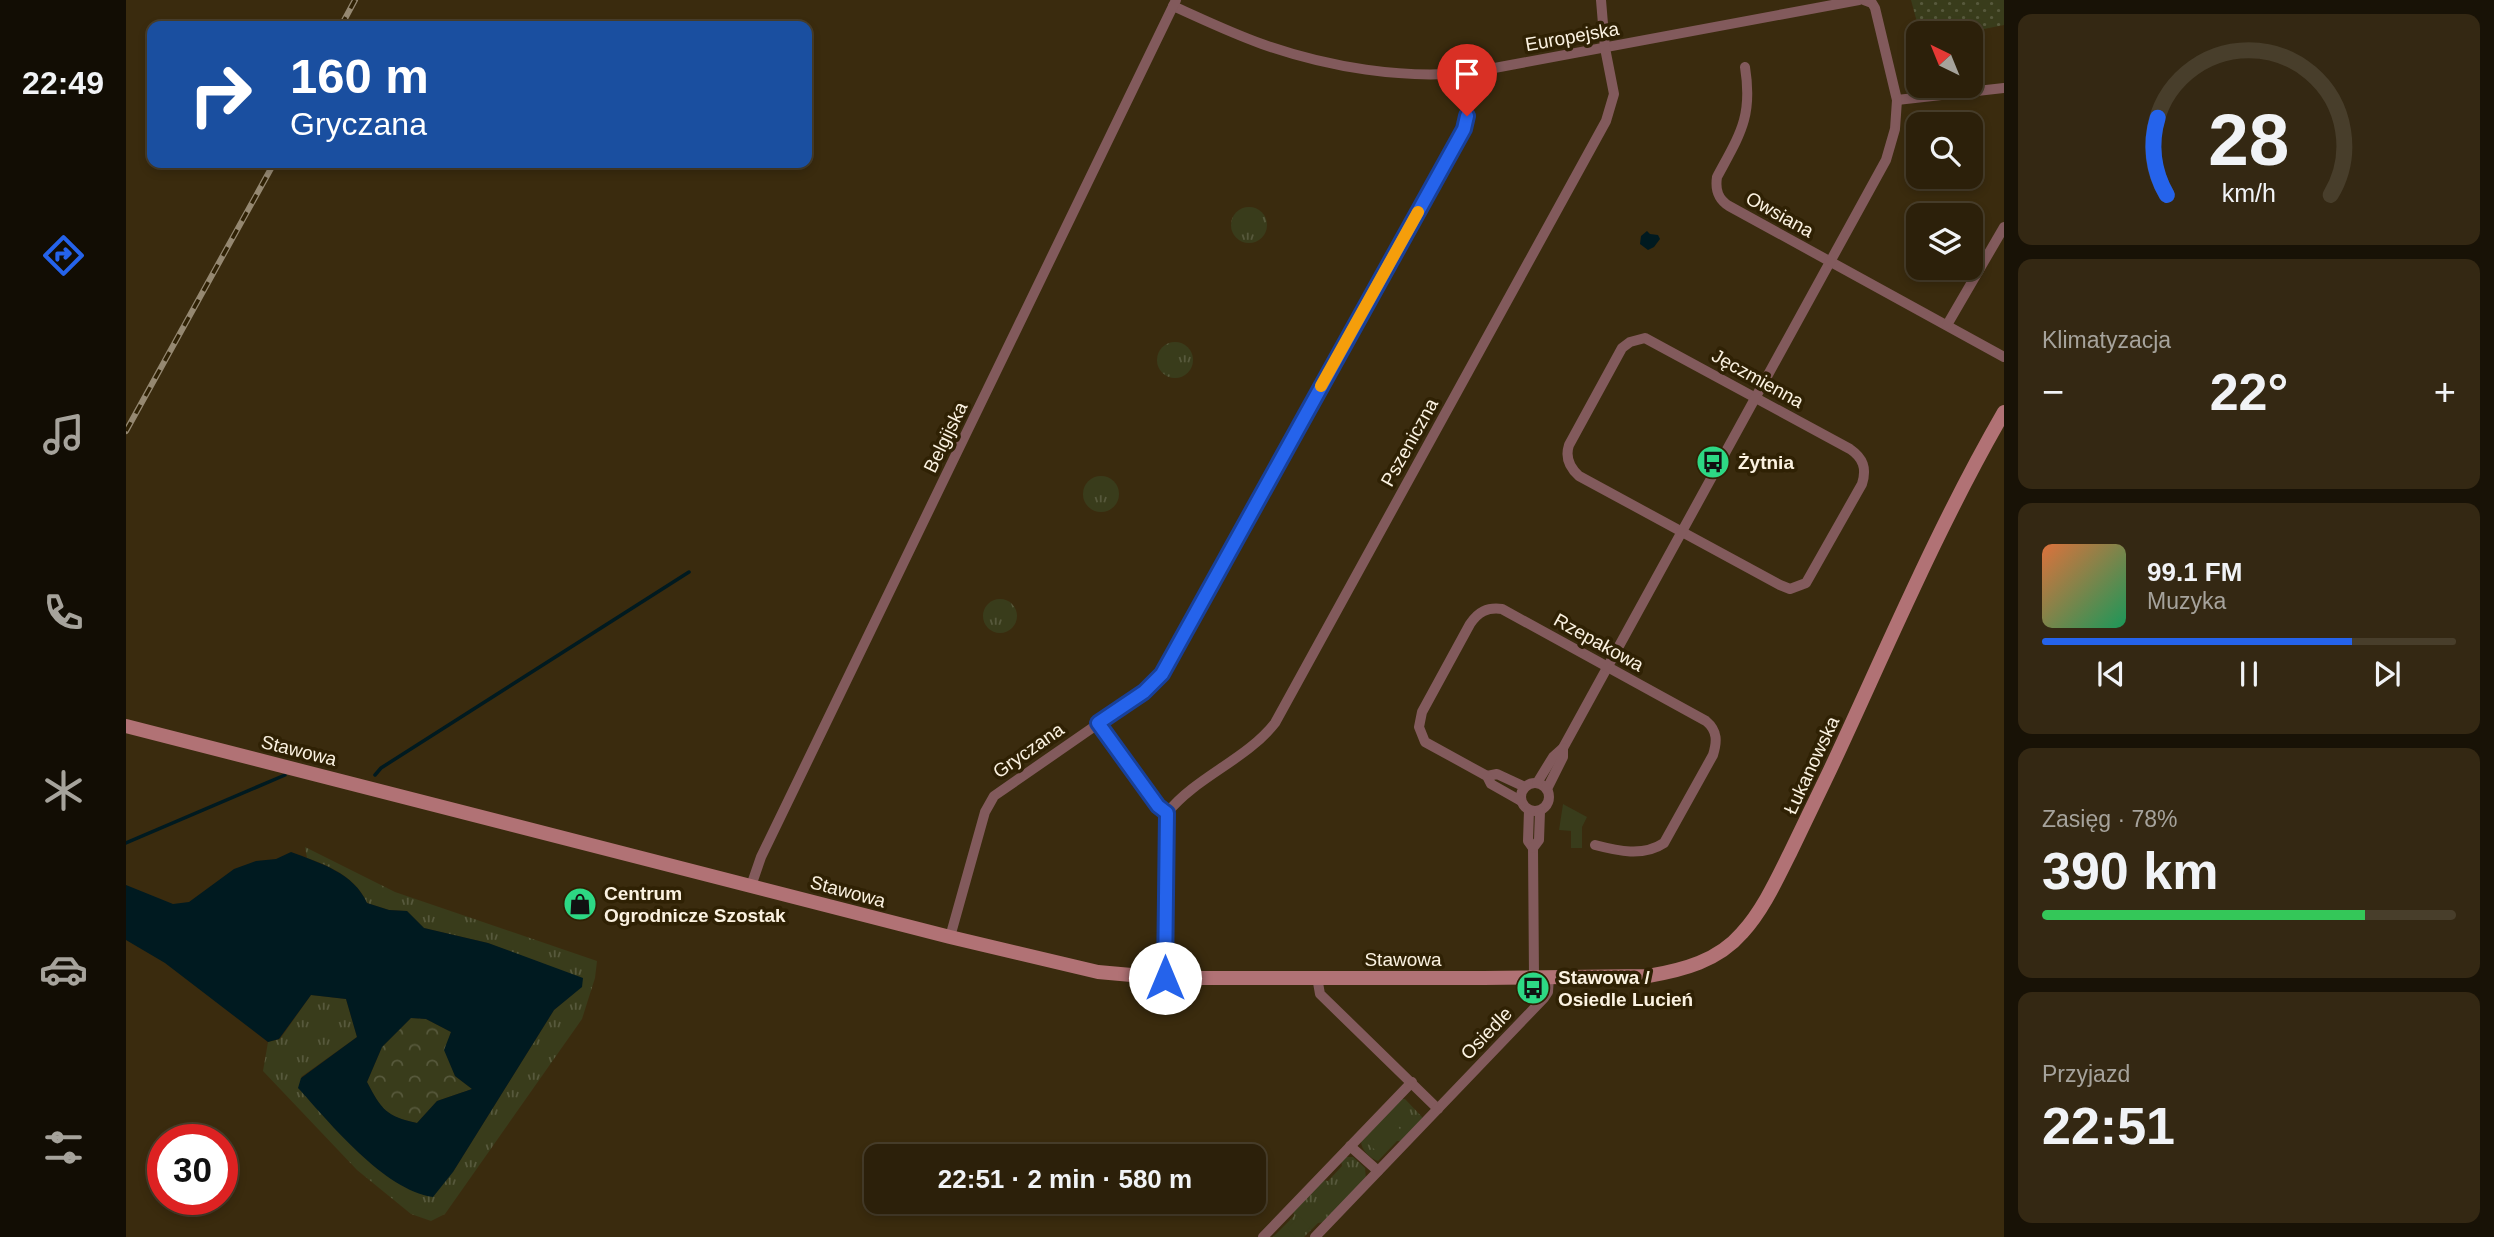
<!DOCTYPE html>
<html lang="pl">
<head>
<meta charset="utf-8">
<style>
	body { margin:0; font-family:Helvetica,sans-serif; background:#342813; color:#f1f3f6; height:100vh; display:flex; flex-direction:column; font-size:26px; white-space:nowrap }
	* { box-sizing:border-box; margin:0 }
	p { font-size:23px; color:#a6a39c }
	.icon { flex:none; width:38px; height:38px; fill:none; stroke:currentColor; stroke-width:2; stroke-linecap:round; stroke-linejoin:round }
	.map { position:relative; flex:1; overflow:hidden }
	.details { display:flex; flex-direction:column; gap:14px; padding:14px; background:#181206; width:490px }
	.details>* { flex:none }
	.guide { position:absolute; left:21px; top:21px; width:665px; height:147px; border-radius:14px; box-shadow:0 4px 10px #0003,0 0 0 2px #483e2b; background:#1a4fa0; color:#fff; overflow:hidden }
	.needle { width:46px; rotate:317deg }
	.buttons { position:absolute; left:1780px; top:21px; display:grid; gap:14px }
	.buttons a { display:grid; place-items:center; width:77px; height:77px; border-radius:14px; background:#2c200a; box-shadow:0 4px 10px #0003,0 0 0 2px #483e2b; font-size:35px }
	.speed { position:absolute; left:21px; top:1124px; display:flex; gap:14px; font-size:35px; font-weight:700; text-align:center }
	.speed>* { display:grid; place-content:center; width:91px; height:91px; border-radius:50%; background:#2c200a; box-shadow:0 4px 10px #0003,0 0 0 2px #483e2b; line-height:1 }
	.speed .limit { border:10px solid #d22; background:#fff; color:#111 }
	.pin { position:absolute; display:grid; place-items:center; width:60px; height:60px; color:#fff; margin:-72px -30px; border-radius:50% 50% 50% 0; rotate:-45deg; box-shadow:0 0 7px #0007 }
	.pin .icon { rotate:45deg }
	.me { position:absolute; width:77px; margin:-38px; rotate:0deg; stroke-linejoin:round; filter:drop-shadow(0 0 5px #0008) }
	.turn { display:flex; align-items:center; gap:24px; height:147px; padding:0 28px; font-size:32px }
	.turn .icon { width:91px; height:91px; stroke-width:2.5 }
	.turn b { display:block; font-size:49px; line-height:60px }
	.big { font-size:52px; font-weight:700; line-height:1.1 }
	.details .widget { flex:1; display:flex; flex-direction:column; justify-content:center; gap:10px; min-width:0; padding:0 24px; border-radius:14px; background:#342813 }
	.details .dial { align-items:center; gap:0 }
	.dial svg { height:182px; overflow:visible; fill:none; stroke:#483e2b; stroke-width:7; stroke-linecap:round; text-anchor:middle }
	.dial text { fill:#f1f3f6; stroke:none }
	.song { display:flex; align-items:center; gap:21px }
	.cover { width:84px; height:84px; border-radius:10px; background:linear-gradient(135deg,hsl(20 70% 55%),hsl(150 70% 35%)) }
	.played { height:7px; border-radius:4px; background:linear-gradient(90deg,#2563eb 75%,#483e2b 75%) }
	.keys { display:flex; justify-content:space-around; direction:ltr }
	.heat { display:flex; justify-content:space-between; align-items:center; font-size:38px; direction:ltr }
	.charge { height:10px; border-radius:5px; background:linear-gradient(90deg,#34c759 78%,#483e2b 0) }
	.trip { position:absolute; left:738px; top:1144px; width:402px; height:70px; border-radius:14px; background:#2c200a; box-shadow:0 4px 10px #0003,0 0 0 2px #483e2b; font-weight:700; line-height:70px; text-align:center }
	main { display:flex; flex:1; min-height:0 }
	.tabs { display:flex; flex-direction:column; width:126px; justify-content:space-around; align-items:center; background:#120d04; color:#a6a39c }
	.tabs .icon { width:49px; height:49px }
	.tabs .on { color:#2563eb }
	.tabs b { font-size:32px; color:#f1f3f6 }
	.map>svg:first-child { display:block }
	.grass { fill:url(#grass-tufts) }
	.forest { fill:url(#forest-crowns) }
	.park { fill:#393c1b }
	.garden { fill:url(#garden-dots) }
	.water { fill:#001a20; fill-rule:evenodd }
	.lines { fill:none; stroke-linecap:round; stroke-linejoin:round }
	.stream { stroke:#001a20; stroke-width:3.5 }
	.street { stroke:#825a5c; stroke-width:10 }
	.secondary { stroke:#b17275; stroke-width:14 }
	.rail-casing { stroke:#958871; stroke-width:6 }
	.rail { stroke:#2f2104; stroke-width:3.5; stroke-dasharray:10; stroke-linecap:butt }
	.route-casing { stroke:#184099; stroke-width:18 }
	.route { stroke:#2563eb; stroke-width:12 }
	.slow { stroke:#f59e0b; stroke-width:12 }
	.labels { text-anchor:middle; stroke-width:7; stroke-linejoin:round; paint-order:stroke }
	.street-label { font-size:19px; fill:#fbf2e1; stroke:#2f2104 }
	.poi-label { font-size:19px; font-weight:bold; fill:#fbf2e1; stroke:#2f2104; text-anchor:start }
</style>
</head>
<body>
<main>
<nav class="tabs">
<b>22:49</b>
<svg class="icon on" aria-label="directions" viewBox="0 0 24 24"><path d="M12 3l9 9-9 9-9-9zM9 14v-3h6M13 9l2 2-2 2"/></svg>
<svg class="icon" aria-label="music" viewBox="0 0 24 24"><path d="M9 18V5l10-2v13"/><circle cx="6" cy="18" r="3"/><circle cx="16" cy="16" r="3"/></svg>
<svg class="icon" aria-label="phone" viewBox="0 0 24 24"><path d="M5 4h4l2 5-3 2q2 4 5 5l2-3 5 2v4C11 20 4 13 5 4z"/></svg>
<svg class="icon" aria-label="climate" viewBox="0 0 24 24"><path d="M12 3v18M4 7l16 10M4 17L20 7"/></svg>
<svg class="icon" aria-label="car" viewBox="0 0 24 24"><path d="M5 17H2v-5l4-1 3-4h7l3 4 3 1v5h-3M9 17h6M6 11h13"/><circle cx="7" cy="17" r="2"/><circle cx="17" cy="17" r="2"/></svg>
<svg class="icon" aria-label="filters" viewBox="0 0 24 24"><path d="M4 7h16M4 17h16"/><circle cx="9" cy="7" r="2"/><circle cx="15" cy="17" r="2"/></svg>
</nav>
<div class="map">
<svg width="1878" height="1237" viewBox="0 0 1878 1237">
	<defs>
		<pattern id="grass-tufts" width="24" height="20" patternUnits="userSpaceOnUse" patternTransform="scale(1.75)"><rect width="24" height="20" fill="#393c1b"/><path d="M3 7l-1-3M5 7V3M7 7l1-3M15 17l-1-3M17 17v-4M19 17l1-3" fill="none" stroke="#57593c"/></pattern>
		<pattern id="forest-crowns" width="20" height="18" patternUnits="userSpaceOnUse" patternTransform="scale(1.75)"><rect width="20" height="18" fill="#393c1b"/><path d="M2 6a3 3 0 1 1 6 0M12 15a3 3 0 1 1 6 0" fill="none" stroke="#57593c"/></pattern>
		<pattern id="garden-dots" width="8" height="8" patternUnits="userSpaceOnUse" patternTransform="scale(1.75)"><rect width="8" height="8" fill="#393c1b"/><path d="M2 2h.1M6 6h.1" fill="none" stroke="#57593c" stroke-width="1.8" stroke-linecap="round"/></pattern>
	</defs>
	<rect width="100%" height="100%" fill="#3a2b0e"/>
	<g class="grass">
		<circle cx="1123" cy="225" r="18"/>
		<circle cx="1049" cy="360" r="18"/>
		<circle cx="975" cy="494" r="18"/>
		<circle cx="874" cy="616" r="17"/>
		<path d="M179 847 269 892 471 961 469 978 456 1019 319 1214 305 1221 285 1214 231 1170 137 1071 142 1042 154 1039 185 995 220 999 231 1037 175 1077 327 1172 428 1010 456 986V979L362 943 298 928 281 911 263 910 241 903C231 879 205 866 181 858Z"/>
		<path d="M1274 1099H1279L1296 1117 1297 1120 1277 1141H1271L1252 1161C1244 1158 1235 1150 1235 1141Z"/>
		<polygon points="1220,1157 1227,1157 1239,1168 1240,1179 1199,1222 1192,1223 1178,1237 1147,1237 1168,1216 1167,1210 1196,1180 1202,1181 1216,1166 1215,1161"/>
	</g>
	<path class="forest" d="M285 1018 300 1019 325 1032 319 1050 329 1076 346 1089 311 1101 291 1123C260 1117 255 1109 241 1082L256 1047Z"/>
	<g class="park">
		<polygon points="1437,804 1461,817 1456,827 1456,848 1445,848 1445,831 1433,830"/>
		<polygon points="1261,1117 1277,1132 1255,1155 1239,1141"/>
		<polygon points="1173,1216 1184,1227 1175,1237 1170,1237 1161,1229"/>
	</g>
	<polygon class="garden" points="1785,0 1878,0 1878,25 1838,33 1794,33"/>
	<g class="water">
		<polygon points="1521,231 1524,234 1532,235 1534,239 1528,247 1522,250 1514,244 1515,236"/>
		<path d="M165 852C194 863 228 873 241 903L263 910 281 911 298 928 362 943 457 978 456 987 428 1010 327 1172 307 1197C258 1190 204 1123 172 1088L175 1078 231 1037 220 999 185 995 153 1039 142 1042 39 963 0 940V885L47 904 63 902 108 869 130 861 150 859ZM285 1018 300 1019 325 1032 318 1050 329 1076 346 1089 311 1101 291 1123C261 1117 255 1109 241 1082L256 1047Z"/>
	</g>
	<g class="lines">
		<g class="stream">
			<polyline points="249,775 255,768 563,572"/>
			<polyline points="0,843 159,775"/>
		</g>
		<g class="street">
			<path d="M1047 6C1076 19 1105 33 1136 44 1201 67 1278 80 1347 72L1733 0"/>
			<path d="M1619 67C1627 117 1614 134 1591 177 1589 190 1592 199 1603 206L1878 357"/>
			<polyline points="1771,100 1878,88"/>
			<polyline points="1821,325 1878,227"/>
			<path d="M1519 338 1724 449C1737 458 1741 468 1736 484L1680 583 1664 589 1654 585 1453 476C1443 467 1439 457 1443 445L1496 348 1504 342Z"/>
			<polyline points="972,723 1032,806 1041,813 1039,978"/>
			<polyline points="1361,776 1371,774 1399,787"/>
			<circle cx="1409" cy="797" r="14"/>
			<polyline points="1411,783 1427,757 1437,748 1760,160 1769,129 1771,100 1749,8 1746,3 1738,0"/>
			<polyline points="1421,789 1437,757 1437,748"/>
			<path d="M1395 801 1365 784 1361 776 1299 742 1293 727 1296 712 1344 624C1352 612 1361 607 1376 609L1580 721C1592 731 1591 742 1587 755L1538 843C1517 857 1492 851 1469 845"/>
			<polyline points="1403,810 1402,841 1407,848 1408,978"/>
			<path d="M1041 813C1071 776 1120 760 1149 723L1480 121 1488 94 1479 48 1475 0"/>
			<polyline points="1407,848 1413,840 1414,811"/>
			<polyline points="625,886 635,857 1050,0"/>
			<polyline points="824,937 859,812 868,796 1018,692 1036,674 1338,129 1341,116 1334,73"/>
			<polyline points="1191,977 1194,994 1312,1109"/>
			<polyline points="1224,1146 1252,1171"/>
			<polyline points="1137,1237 1286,1082"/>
			<polyline points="1189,1237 1418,998 1422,992 1423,977"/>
		</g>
		<path class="secondary" d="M0 726 824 937 972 972 1039 978H1358L1522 976C1557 970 1592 961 1616 933 1637 910 1651 879 1665 851 1678 824 1691 797 1704 770 1760 650 1812 526 1878 412"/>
		<defs>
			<g id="rail">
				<polyline points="215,26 229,0"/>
				<polyline points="0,431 148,163"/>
			</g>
		</defs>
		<use href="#rail" class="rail-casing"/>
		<use href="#rail" class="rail"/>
	</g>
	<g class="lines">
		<defs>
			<polyline id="route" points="1039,978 1041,813 1032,806 972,723 1018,692 1036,674 1338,129 1341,116"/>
		</defs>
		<use href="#route" class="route-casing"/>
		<use href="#route" class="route"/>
		<polyline class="slow" points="1195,386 1292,212"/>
	</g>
	<defs>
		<symbol id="bus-disc" viewBox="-11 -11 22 22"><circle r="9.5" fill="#2dd884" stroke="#2f2104"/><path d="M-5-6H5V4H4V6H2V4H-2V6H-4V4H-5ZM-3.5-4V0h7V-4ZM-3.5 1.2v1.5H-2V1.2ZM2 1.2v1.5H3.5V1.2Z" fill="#111"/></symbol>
		<symbol id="shop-disc" viewBox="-11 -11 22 22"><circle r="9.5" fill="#2dd884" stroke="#2f2104"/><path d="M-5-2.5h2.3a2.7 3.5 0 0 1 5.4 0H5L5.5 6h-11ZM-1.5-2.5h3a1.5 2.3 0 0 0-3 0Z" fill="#111"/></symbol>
	</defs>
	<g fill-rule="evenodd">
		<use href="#bus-disc" x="1568" y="443" width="38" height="38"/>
		<use href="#shop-disc" x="435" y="885" width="38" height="38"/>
		<use href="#bus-disc" x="1388" y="969" width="38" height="38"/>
	</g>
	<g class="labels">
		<g class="street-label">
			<text transform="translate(1446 36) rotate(-10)" y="7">Europejska</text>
			<text transform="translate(1654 214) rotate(29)" y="7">Owsiana</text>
			<text transform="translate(1632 378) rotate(29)" y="7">Jęczmienna</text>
			<text transform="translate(819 437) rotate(-64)" y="7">Belgijska</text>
			<text transform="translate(1283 442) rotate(-61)" y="7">Pszeniczna</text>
			<text transform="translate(1473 642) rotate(29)" y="7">Rzepakowa</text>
			<text transform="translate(173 750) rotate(14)" y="7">Stawowa</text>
			<text transform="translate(902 750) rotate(-35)" y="7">Gryczana</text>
			<text transform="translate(1685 765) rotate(-65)" y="7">Łukanowska</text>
			<text transform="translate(722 891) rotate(15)" y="7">Stawowa</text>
			<text x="1277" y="966">Stawowa</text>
			<text transform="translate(1360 1033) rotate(-46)" y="7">Osiedle</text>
		</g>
		<g class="poi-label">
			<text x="1612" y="469">Żytnia</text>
			<text x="478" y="900">Centrum<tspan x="478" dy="22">Ogrodnicze Szostak</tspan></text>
			<text x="1432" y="984">Stawowa /<tspan x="1432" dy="22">Osiedle Lucień</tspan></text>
		</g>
	</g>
</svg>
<div class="buttons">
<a><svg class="needle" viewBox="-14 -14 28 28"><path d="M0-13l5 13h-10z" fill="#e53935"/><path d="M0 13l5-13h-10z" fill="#a6a39c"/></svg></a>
<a><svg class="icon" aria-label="search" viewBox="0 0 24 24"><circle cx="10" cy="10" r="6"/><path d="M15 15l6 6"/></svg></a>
<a><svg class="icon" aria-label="layers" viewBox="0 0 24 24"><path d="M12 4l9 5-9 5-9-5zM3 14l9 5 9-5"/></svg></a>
</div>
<div class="speed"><div class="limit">30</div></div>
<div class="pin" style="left:1341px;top:116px;background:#d93025"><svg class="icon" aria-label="arrive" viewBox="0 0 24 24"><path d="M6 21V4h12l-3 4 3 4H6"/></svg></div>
<svg class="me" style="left:1039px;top:978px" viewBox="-20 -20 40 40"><circle r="19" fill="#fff"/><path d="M0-13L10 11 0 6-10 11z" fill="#2563eb"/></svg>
<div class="trip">22:51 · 2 min · 580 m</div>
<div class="guide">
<div class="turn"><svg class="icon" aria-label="right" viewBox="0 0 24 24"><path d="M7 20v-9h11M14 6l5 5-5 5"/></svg><div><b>160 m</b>Gryczana</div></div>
</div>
</div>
<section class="details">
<div class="widget dial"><svg viewBox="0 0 100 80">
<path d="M14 69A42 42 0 1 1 86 69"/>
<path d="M14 69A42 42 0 0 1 10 35" stroke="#2563eb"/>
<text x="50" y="56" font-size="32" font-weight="700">28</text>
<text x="50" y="72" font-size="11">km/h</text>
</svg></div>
<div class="widget"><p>Klimatyzacja</p>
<div class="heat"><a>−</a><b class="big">22°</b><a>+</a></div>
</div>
<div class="widget">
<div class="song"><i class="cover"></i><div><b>99.1 FM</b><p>Muzyka</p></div></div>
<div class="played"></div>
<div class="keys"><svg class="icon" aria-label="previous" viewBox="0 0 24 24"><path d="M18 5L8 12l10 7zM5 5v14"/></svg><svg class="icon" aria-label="pause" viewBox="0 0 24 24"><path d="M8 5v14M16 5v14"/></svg><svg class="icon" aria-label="next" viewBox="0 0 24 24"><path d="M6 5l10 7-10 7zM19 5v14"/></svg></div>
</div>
<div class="widget"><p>Zasięg · 78%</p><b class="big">390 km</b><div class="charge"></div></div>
<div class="widget"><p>Przyjazd</p><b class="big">22:51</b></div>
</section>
</main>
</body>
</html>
